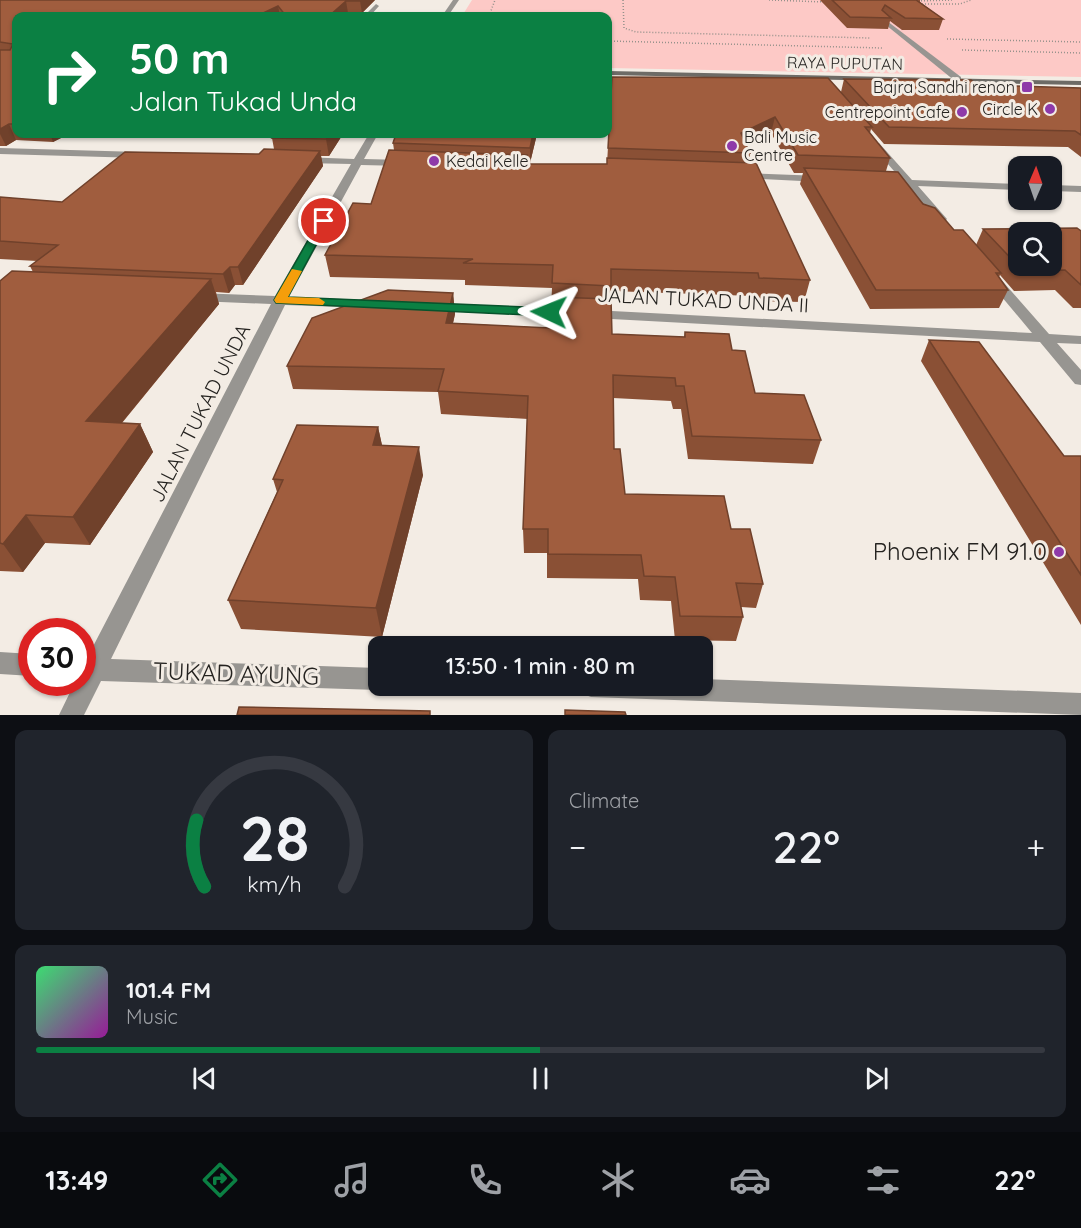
<!DOCTYPE html>
<html lang="en">
<head>
<meta charset="utf-8">
<style>
	body { margin:0; font-family:Quicksand,sans-serif; background:#20242c; color:#f1f3f6; height:100vh; display:flex; flex-direction:column; font-size:22px; white-space:nowrap }
	* { box-sizing:border-box; margin:0 }
	p { font-size:20px; color:#9ea1a6 }
	.icon { flex:none; width:33px; height:33px; fill:none; stroke:currentColor; stroke-width:2; stroke-linecap:round; stroke-linejoin:round }
	.map { position:relative; height:715px; overflow:hidden }
	.details { display:flex; flex-direction:column; gap:15px; padding:15px; background:#0d0f14; flex:1 }
	.details>* { flex:none }
	.banner { position:absolute; left:12px; top:12px; width:600px; height:126px; border-radius:12px; box-shadow:0 2px 4px #0004; background:#0b8043; color:#fff; overflow:hidden }
	.needle { width:39px; rotate:2deg }
	.buttons { position:absolute; left:1008px; top:156px; display:grid; gap:12px }
	.buttons a { display:grid; place-items:center; width:54px; height:54px; border-radius:12px; background:#171b24; box-shadow:0 2px 4px #0004; font-size:30px }
	.speed { position:absolute; left:18px; top:618px; display:flex; gap:12px; font-size:30px; font-weight:700; text-align:center }
	.speed>* { display:grid; place-content:center; width:78px; height:78px; border-radius:50%; background:#171b24; box-shadow:0 2px 4px #0004; line-height:1 }
	.speed .limit { border:9px solid #d22; background:#fff; color:#111 }
	.pin { position:absolute; display:grid; place-items:center; width:51px; height:51px; color:#fff; margin:-26px; border:3px solid #fff; border-radius:50%; box-shadow:0 2px 6px #0007 }
	.me { position:absolute; width:66px; margin:-33px; rotate:272deg; stroke-linejoin:round; filter:drop-shadow(0 0 4px #0008) }
	.turn { display:flex; align-items:center; gap:21px; height:126px; padding:0 18px; font-size:27px }
	.turn .icon { width:78px; height:78px; stroke-width:2.5 }
	.turn b { display:block; font-size:42px; line-height:51px }
	.big { font-size:45px; font-weight:600; line-height:1.1 }
	.details .widget { flex:1; display:flex; flex-direction:column; justify-content:center; gap:9px; min-width:0; padding:0 21px; border-radius:12px; background:#20242c }
	.details .dial { align-items:center; gap:0 }
	.dial svg { height:156px; overflow:visible; fill:none; stroke:#363941; stroke-width:7; stroke-linecap:round; text-anchor:middle }
	.dial text { fill:#f1f3f6; stroke:none }
	.song { display:flex; align-items:center; gap:18px }
	.cover { width:72px; height:72px; border-radius:9px; background:linear-gradient(135deg,hsl(140 70% 55%),hsl(300 70% 35%)) }
	.played { height:6px; border-radius:3px; background:linear-gradient(90deg,#0b8043 50%,#363941 50%) }
	.keys { display:flex; justify-content:space-around; direction:ltr }
	.heat { display:flex; justify-content:space-between; align-items:center; font-size:33px; direction:ltr }
	.details .tiles { flex:1; display:grid; gap:15px; grid-template-columns:1fr 1fr }
	.widget:last-child { grid-column:span 2 }
	.trip { position:absolute; left:368px; top:636px; width:345px; height:60px; border-radius:12px; background:#171b24; box-shadow:0 2px 4px #0004; font-weight:600; line-height:60px; text-align:center }
	.tab-bar { display:flex; height:96px; justify-content:space-around; align-items:center; background:#090b0e; color:#9ea1a6 }
	.tab-bar .icon { width:42px; height:42px }
	.tab-bar .active { color:#0b8043 }
	.tab-bar b { font-size:27px; color:#f1f3f6 }
	.map>svg:first-child { display:block }
	.green { fill:#fdc9c6 }
	.lines { fill:none; stroke-linecap:round; stroke-linejoin:round }
	.path { stroke:#95918b; stroke-width:1.5; stroke-dasharray:1 2; stroke-linecap:butt }
	.service { fill:#979591; fill-rule:evenodd }
	.minor { fill:#979591; fill-rule:evenodd }
	.secondary { fill:#6d6b66; fill-rule:evenodd }
	.wall { fill:#8a5035 }
	.shaded-wall { fill:#70412b }
	.building { fill:#a05d3e; stroke:#70412b; stroke-width:1.5; fill-rule:evenodd }
	.route { fill:#0b8043; stroke:#07532c; stroke-width:1.5 }
	.slow { fill:#f59e0b }
	.poi-dot { fill:#8e3aa9; stroke:#f3ece4; stroke-width:2 }
	.labels { text-anchor:middle; stroke-width:6; stroke-linejoin:round; paint-order:stroke }
	.far-street-label { font-size:16px; fill:#252320; stroke:#f3ece4 }
	.far-poi-label { font-size:16px; fill:#252320; stroke:#f3ece4; text-anchor:end }
	.street-label { font-size:20px; fill:#252320; stroke:#f3ece4 }
	.near-poi-label { font-size:24px; fill:#252320; stroke:#f3ece4; text-anchor:end }
	.near-street-label { font-size:24px; fill:#252320; stroke:#f3ece4 }
</style>
</head>
<body>
<div class="map">
<svg width="1081" height="715" viewBox="0 0 1081 715">
	<rect width="100%" height="100%" fill="#f3ece4"/>
	<polygon class="green" points="472,0 1081,0 1081,77 608,68 608,16 462,16"/>
	<g class="lines">
		<g class="path">
			<polyline points="623,0 624,28 636,32 870,38"/>
			<polyline points="769,0 825,2"/>
			<polyline points="915,1 954,0"/>
			<polyline points="919,4 960,4 971,0"/>
			<polyline points="489,16 495,0"/>
			<polyline points="947,39 1081,42"/>
			<polyline points="608,41 882,48"/>
			<polyline points="962,50 1081,53"/>
		</g>
		<g class="service">
			<polygon points="376,4 379,6 370,16 364,16"/>
			<polygon points="883,18 961,77 961,81 955,81 881,21"/>
		</g>
		<g class="minor">
			<polygon points="453,0 459,0 448,16 442,16"/>
			<polygon points="369,134 378,134 364,159 404,160 409,163 404,166 361,165 289,297 371,300 378,304 371,308 285,305 111,659 378,668 378,686 386,687 378,690 101,681 84,715 59,715 75,682 82,682 82,658 87,658 271,304 197,301 190,297 197,293 275,296 351,164 302,163 297,160 302,157 354,159"/>
			<polygon points="873,143 879,143 912,180 1018,184 1018,190 918,186 947,219 945,221 937,221 906,186 883,184 883,180 901,179 873,147"/>
			<polygon points="0,148 140,152 145,155 140,158 0,154"/>
			<polygon points="743,173 821,176 826,179 821,182 739,178 739,174"/>
			<polygon points="1052,185 1081,186 1081,192 1052,191"/>
			<polygon points="992,274 997,275 1049,334 1081,336 1081,344 1057,343 1081,370 1081,385 1075,384 1040,342 593,318 586,314 593,310 1032,333 986,278"/>
			<polygon points="434,303 569,309 576,313 569,317 429,310 427,307"/>
			<polygon points="0,652 32,654 32,676 0,674"/>
			<polygon points="702,679 1081,693 1081,715 591,697 583,694 579,686 702,686"/>
		</g>
		<polygon class="secondary" points="608,71 1081,81 1081,85 608,75"/>
	</g>
	<g class="wall">
		<polygon points="0,0 375,0 362,13 348,13 344,16 16,16 16,134 69,134 53,142 16,140 6,146 0,146"/>
		<polygon points="820,0 920,0 920,2 943,19 939,30 902,30 890,21 888,29 847,28"/>
		<polygon points="612,77 841,92 844,79 978,85 1081,88 1081,157 1068,147 884,144 871,129 870,133 890,158 886,171 954,230 976,245 983,229 1081,231 1081,308 1073,308 1055,290 1014,291 1000,275 999,277 1008,290 999,308 870,309 800,184 803,173 794,173 771,133 747,145 750,153 749,163 810,280 804,302 755,301 753,296 611,291 610,299 612,334 684,337 685,332 732,350 755,393 821,440 813,464 688,459 681,409 673,409 671,401 613,398 614,449 625,494 731,529 763,584 756,608 741,607 743,617 736,641 675,640 671,601 640,600 638,579 547,578 547,553 524,553 523,529 528,419 441,414 438,392 293,389 287,366 453,293 455,314 453,323 550,328 552,288 465,285 465,280 330,277 325,255 371,204 394,150 393,143 396,134 537,134 530,163 527,163 527,164 607,164"/>
		<polygon points="343,134 329,156 321,156 323,166 243,285 235,285 229,293 216,292 219,304 122,423 140,424 153,452 90,545 45,543 23,572 0,571 0,281 33,272 30,266 37,261 0,259 0,197 62,202 259,154 274,149 272,138"/>
		<polygon points="929,340 1064,456 1081,456 1081,625 921,361"/>
		<polygon points="378,427 382,445 423,475 382,637 241,629 228,600 277,492 273,479"/>
	</g>
	<g class="shaded-wall">
		<polygon points="361,0 375,0 362,13 360,1"/>
		<polygon points="346,1 348,13 344,16 329,16"/>
		<polygon points="278,6 280,16 257,16"/>
		<polygon points="775,117 771,133 738,150 741,133"/>
		<polygon points="9,124 16,140 6,146 0,134 0,129"/>
		<polygon points="50,134 69,134 53,142"/>
		<polygon points="330,134 343,134 329,156 326,139"/>
		<polygon points="533,134 537,134 530,163 530,148"/>
		<polygon points="320,151 323,166 243,285 238,267"/>
		<polygon points="230,267 235,285 229,293 223,274"/>
		<polygon points="211,279 219,304 100,449 86,421"/>
		<polygon points="453,293 455,314 448,345 446,323"/>
		<polygon points="140,424 153,452 90,545 73,517"/>
		<polygon points="378,427 384,455 373,445"/>
		<polygon points="419,447 423,475 382,637 376,608"/>
		<polygon points="26,515 45,543 23,572 3,544"/>
	</g>
	<g class="building">
		<polygon points="0,0 361,0 360,1 346,1 329,16 286,16 278,6 257,16 16,16 16,124 9,124 0,129 0,50 10,50 13,44 0,42"/>
		<polygon points="832,0 916,0 943,19 905,18 885,5 882,10 891,18 850,17"/>
		<polygon points="612,77 828,78 872,127 865,127 890,158 798,155 775,117 741,133 750,153 608,148"/>
		<polygon points="844,79 971,80 978,85 1081,88 1081,135 1075,131 889,127"/>
		<polygon points="275,134 330,134 326,139 272,138"/>
		<polygon points="396,134 533,134 530,148 393,143"/>
		<polygon points="264,149 320,151 238,267 230,267 223,274 30,266 58,245 0,241 0,197 62,202 125,152 259,154"/>
		<polygon points="389,150 527,155 525,164 607,164 607,158 756,163 810,280 759,278 758,273 611,269 611,286 552,283 553,265 463,263 473,259 325,255 353,203 371,204"/>
		<polygon points="804,168 898,172 923,204 935,208 954,230 963,230 1001,273 996,273 1008,290 876,290"/>
		<path d="M1077 228 1081 231V285L1065 270 1023 271 983 229ZM1018 232H1052V266H1018Z"/>
		<polygon points="12,271 211,279 86,421 140,424 73,517 26,515 3,544 0,543 0,281"/>
		<polygon points="388,290 453,293 446,323 550,328 551,297 611,299 612,334 685,337 685,332 729,334 732,350 745,351 755,393 804,395 821,440 692,436 684,386 676,386 675,378 613,375 614,449 620,449 625,494 724,496 731,529 750,529 763,584 736,583 743,617 680,616 675,577 644,576 641,555 548,554 548,529 523,529 528,396 438,391 444,369 287,366 312,318"/>
		<polygon points="929,340 979,342 1064,456 1081,456 1081,575"/>
		<polygon points="297,425 378,427 373,445 419,447 376,608 228,600 283,480 273,479"/>
		<polygon points="239,707 430,711 430,715 237,715"/>
		<polygon points="565,710 625,712 626,715 565,715"/>
	</g>
	<polygon class="route" points="324,218 329,221 288,297 549,308 555,312 549,316 276,303 274,300 319,221"/>
	<polygon class="slow" points="292,269 302,271 288,297 319,298 325,302 323,305 276,303 274,300"/>
	<g class="poi-dot">
		<rect x="1021" y="81" width="12" height="12" rx="3"/>
		<circle cx="1050" cy="109" r="6"/>
		<circle cx="962" cy="112" r="6"/>
		<circle cx="732" cy="146" r="6"/>
		<circle cx="434" cy="161" r="6"/>
		<circle cx="1059" cy="552" r="6"/>
	</g>
	<g class="labels">
		<g class="far-street-label">
			<text transform="translate(845 63) rotate(1)" y="6">RAYA PUPUTAN</text>
		</g>
		<g class="far-poi-label">
			<text x="1015" y="93">Bajra Sandhi renon</text>
			<text x="1038" y="115">Circle K</text>
			<text x="950" y="118">Centrepoint Cafe</text>
			<text x="744" y="143" text-anchor="start">Bali Music<tspan x="744" dy="18">Centre</tspan></text>
			<text x="446" y="167" text-anchor="start">Kedai Kelle</text>
		</g>
		<g class="street-label">
			<text transform="translate(703 300) rotate(3)" y="7">JALAN TUKAD UNDA II</text>
			<text transform="translate(200 413) rotate(-63)" y="7">JALAN TUKAD UNDA</text>
		</g>
		<g class="near-poi-label">
			<text x="1047" y="560">Phoenix FM 91.0</text>
		</g>
		<g class="near-street-label">
			<text transform="translate(236 674) rotate(2)" y="8">TUKAD AYUNG</text>
		</g>
	</g>
</svg>
<div class="buttons">
<a><svg class="needle" viewBox="-14 -14 28 28"><path d="M0-13l5 13h-10z" fill="#e53935"/><path d="M0 13l5-13h-10z" fill="#9ea1a6"/></svg></a>
<a><svg class="icon" aria-label="search" viewBox="0 0 24 24"><circle cx="10" cy="10" r="6"/><path d="M15 15l6 6"/></svg></a>
</div>
<div class="speed"><div class="limit">30</div></div>
<div class="pin" style="left:324px;top:221px;background:#d93025"><svg class="icon" aria-label="arrive" viewBox="0 0 24 24"><path d="M6 21V4h12l-3 4 3 4H6"/></svg></div>
<svg class="me" style="left:549px;top:312px" viewBox="-20 -20 40 40"><path d="M0-17L14 15 0 8-14 15z" fill="#0b8043" stroke="#fff" stroke-width="4"/></svg>
<div class="trip">13:50 · 1 min · 80 m</div>
<div class="banner">
<div class="turn"><svg class="icon" aria-label="right" viewBox="0 0 24 24"><path d="M7 20v-9h11M14 6l5 5-5 5"/></svg><div><b>50 m</b>Jalan Tukad Unda</div></div>
</div>
</div>
<section class="details">
<div class="tiles">
<div class="widget dial"><svg viewBox="0 0 100 80">
<path d="M14 69A42 42 0 1 1 86 69"/>
<path d="M14 69A42 42 0 0 1 10 35" stroke="#0b8043"/>
<text x="50" y="56" font-size="32" font-weight="700">28</text>
<text x="50" y="72" font-size="11">km/h</text>
</svg></div>
<div class="widget"><p>Climate</p>
<div class="heat"><a>−</a><b class="big">22°</b><a>+</a></div>
</div>
<div class="widget">
<div class="song"><i class="cover"></i><div><b>101.4 FM</b><p>Music</p></div></div>
<div class="played"></div>
<div class="keys"><svg class="icon" aria-label="previous" viewBox="0 0 24 24"><path d="M18 5L8 12l10 7zM5 5v14"/></svg><svg class="icon" aria-label="pause" viewBox="0 0 24 24"><path d="M8 5v14M16 5v14"/></svg><svg class="icon" aria-label="next" viewBox="0 0 24 24"><path d="M6 5l10 7-10 7zM19 5v14"/></svg></div>
</div>
</div>
</section>
<nav class="tab-bar">
<b>13:49</b>
<svg class="icon active" aria-label="directions" viewBox="0 0 24 24"><path d="M12 3l9 9-9 9-9-9zM9 14v-3h6M13 9l2 2-2 2"/></svg>
<svg class="icon" aria-label="music" viewBox="0 0 24 24"><path d="M9 18V5l10-2v13"/><circle cx="6" cy="18" r="3"/><circle cx="16" cy="16" r="3"/></svg>
<svg class="icon" aria-label="phone" viewBox="0 0 24 24"><path d="M5 4h4l2 5-3 2q2 4 5 5l2-3 5 2v4C11 20 4 13 5 4z"/></svg>
<svg class="icon" aria-label="climate" viewBox="0 0 24 24"><path d="M12 3v18M4 7l16 10M4 17L20 7"/></svg>
<svg class="icon" aria-label="car" viewBox="0 0 24 24"><path d="M5 17H2v-5l4-1 3-4h7l3 4 3 1v5h-3M9 17h6M6 11h13"/><circle cx="7" cy="17" r="2"/><circle cx="17" cy="17" r="2"/></svg>
<svg class="icon" aria-label="filters" viewBox="0 0 24 24"><path d="M4 7h16M4 17h16"/><circle cx="9" cy="7" r="2"/><circle cx="15" cy="17" r="2"/></svg>
<b>22°</b>
</nav>
</body>
</html>
